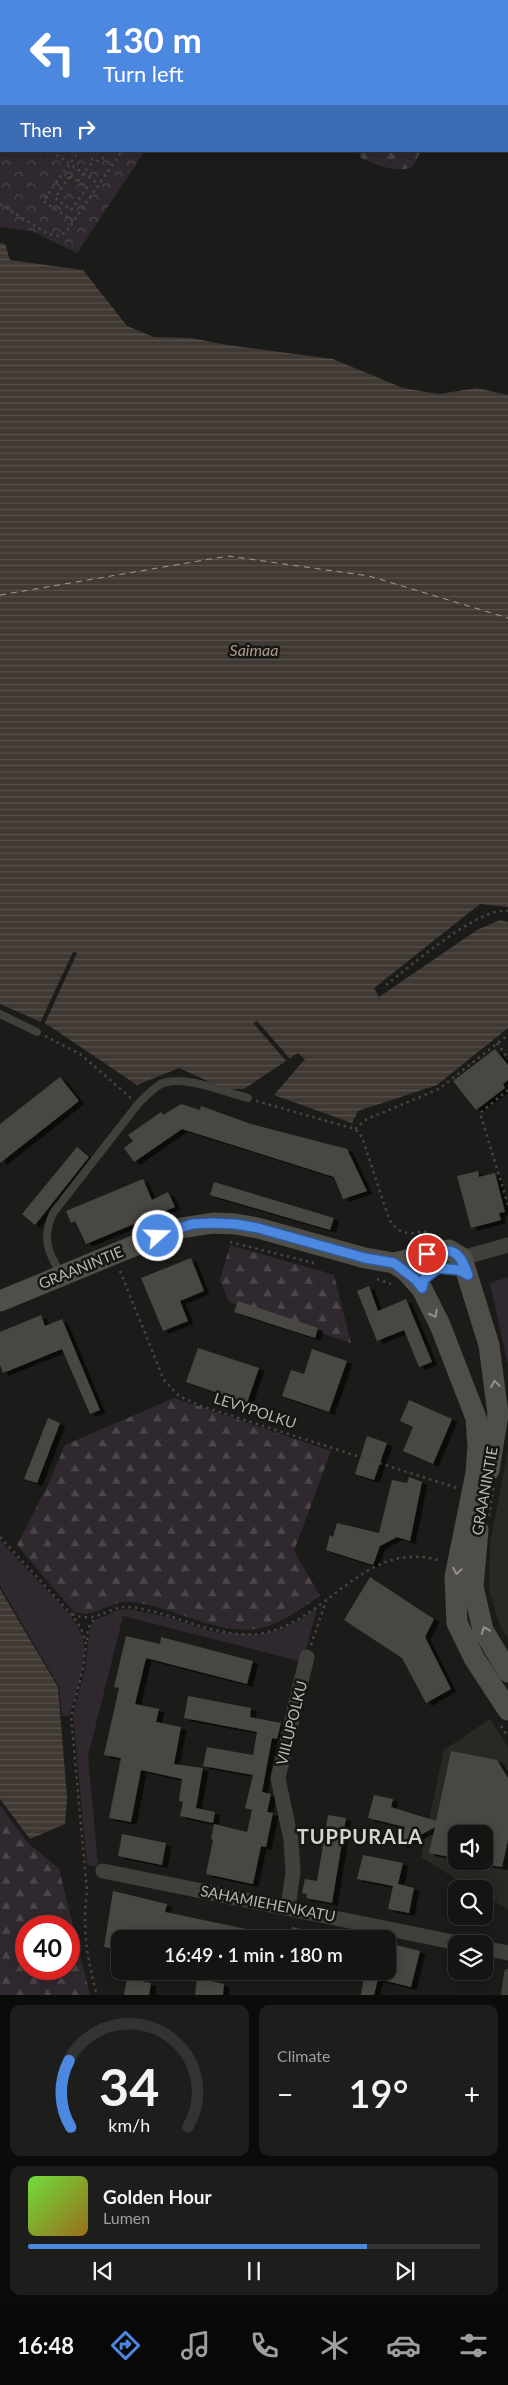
<!DOCTYPE html>
<html lang="en">
<head>
<meta charset="utf-8">
<style>
	body { margin:0; font-family:Lato,sans-serif; background:#1d1d1c; color:#f1f3f6; height:100vh; display:flex; flex-direction:column; font-size:19px; white-space:nowrap }
	* { box-sizing:border-box; margin:0 }
	p { font-size:16px; color:#9d9ea0 }
	.icon { flex:none; width:28px; height:28px; fill:none; stroke:currentColor; stroke-width:2; stroke-linecap:round; stroke-linejoin:round }
	.map { position:relative; height:1995px; overflow:hidden }
	.side { display:flex; flex-direction:column; gap:10px; padding:10px; background:#0b0b0a; flex:1 }
	.side>* { flex:none }
	.hud { position:absolute; left:0px; top:0px; width:509px; height:152px; box-shadow:0 2px 12px #0003,0 0 0 1px #333; background:#4c87e0; color:#fff; overflow:hidden }
	.buttons { position:absolute; left:448px; top:1825px; display:grid; gap:10px }
	.buttons a { display:grid; place-items:center; width:45px; height:45px; border-radius:10px; background:#141413; box-shadow:0 2px 12px #0003,0 0 0 1px #333; font-size:25px }
	.speed { position:absolute; left:15px; top:1915px; display:flex; gap:10px; font-size:25px; font-weight:700; text-align:center }
	.speed>* { display:grid; place-content:center; width:65px; height:65px; border-radius:50%; background:#141413; box-shadow:0 2px 12px #0003,0 0 0 1px #333; line-height:1 }
	.speed .limit { border:8px solid #d22; background:#fff; color:#111 }
	.pin { position:absolute; display:grid; place-items:center; width:42px; height:42px; color:#fff; margin:-21px; border:2px solid #fff; border-radius:50%; box-shadow:0 1px 5px #0007 }
	.me { position:absolute; width:55px; margin:-28px; rotate:70deg; stroke-linejoin:round; filter:drop-shadow(0 0 4px #0008) }
	.turn { display:flex; align-items:center; gap:18px; height:105px; padding:0 20px; font-size:22px }
	.turn .icon { width:65px; height:65px; stroke-width:2.5 }
	.turn b { display:block; font-size:35px; line-height:42px }
	.then { display:flex; align-items:center; height:48px; padding:0 20px; background:#0003; gap:10px; font-size:19px }
	.big { font-size:38px; font-weight:600; line-height:1.1 }
	.side .card { flex:1; display:flex; flex-direction:column; justify-content:center; gap:8px; min-width:0; padding:0 18px; border-radius:10px; background:#1d1d1c }
	.side .dial { align-items:center; gap:0 }
	.dial svg { height:130px; overflow:visible; fill:none; stroke:#333; stroke-width:7; stroke-linecap:round; text-anchor:middle }
	.dial text { fill:#f1f3f6; stroke:none }
	.song { display:flex; align-items:center; gap:15px }
	.cover { width:60px; height:60px; border-radius:8px; background:linear-gradient(135deg,hsl(100 70% 55%),hsl(40 70% 35%)) }
	.played { height:5px; border-radius:2px; background:linear-gradient(90deg,#4c87e0 75%,#333 75%) }
	.keys { display:flex; justify-content:space-around; direction:ltr }
	.heat { display:flex; justify-content:space-between; align-items:center; font-size:28px; direction:ltr }
	.side .tiles { flex:1; display:grid; gap:10px; grid-template-columns:1fr 1fr }
	.card:last-child { grid-column:span 2 }
	.trip { position:absolute; left:111px; top:1930px; width:285px; height:50px; border-radius:10px; background:#141413; box-shadow:0 2px 12px #0003,0 0 0 1px #333; font-weight:600; line-height:50px; text-align:center }
	.tab-bar { display:flex; height:80px; justify-content:space-around; align-items:center; background:#080808; color:#9d9ea0 }
	.tab-bar .icon { width:35px; height:35px }
	.tab-bar .selected { color:#4c87e0 }
	.tab-bar b { font-size:22px; color:#f1f3f6 }
	.map>svg:first-child { display:block }
	.built { fill:#282825; fill-rule:evenodd }
	.grass { fill:#30282f }
	.forest { fill:url(#forest-firs); fill-rule:evenodd }
	.park { fill:url(#park-crowns) }
	.water { fill:url(#water-rules) }
	.pier { fill:#1b1b19 }
	.lines { fill:none; stroke-linecap:round; stroke-linejoin:round }
	.ferry { stroke:#b09888; stroke-width:1; stroke-dasharray:6 5; stroke-linecap:butt }
	.building { fill:#484743; filter:url(#shadow) }
	.path { stroke:#474541; stroke-width:2.5; stroke-dasharray:2.5 4; stroke-linecap:butt }
	.lane { stroke:#403f3b; stroke-width:8 }
	.street { stroke:#403f3b; stroke-width:15 }
	.secondary { stroke:#504e49; stroke-width:21 }
	.oneway { stroke:#94918a }
	.route-casing { stroke:#315892; stroke-width:12 }
	.route { stroke:#4c87e0; stroke-width:9 }
	.labels { text-anchor:middle; stroke-width:5; stroke-linejoin:round; paint-order:stroke }
	.street-label { font-size:15px; fill:#b9b5ad; stroke:#161614 }
	.water-label { font-size:16px; font-style:italic; fill:#b09888; stroke:#161614 }
	.district-label { font-size:20px; font-weight:bold; letter-spacing:1px; fill:#d6d3ce; stroke:#161614 }
</style>
</head>
<body>
<div class="map">
<svg width="508" height="1995" viewBox="0 0 508 1995">
	<defs>
		<pattern id="forest-firs" width="22" height="20" patternUnits="userSpaceOnUse" patternTransform="scale(1.25)"><rect width="22" height="20" fill="#30282f"/><path d="M5 1l3.5 6h-7zM16 11l3.5 6h-7z" fill="#4c454a"/></pattern>
		<pattern id="park-crowns" width="20" height="18" patternUnits="userSpaceOnUse" patternTransform="scale(1.25)"><rect width="20" height="18" fill="#30282f"/><path d="M2 6a3 3 0 1 1 6 0M12 15a3 3 0 1 1 6 0" fill="none" stroke="#4c454a"/></pattern>
		<pattern id="water-rules" width="6" height="5" patternUnits="userSpaceOnUse" patternTransform="scale(1.25)"><rect width="6" height="5" fill="#403832"/><path d="M0 2.5h6" fill="none" stroke="#5a534d"/></pattern>
		<filter id="shadow"><feDropShadow dx="5.5" dy="3" stdDeviation="0" flood-color="#0009"/></filter>
	</defs>
	<rect width="100%" height="100%" fill="#1b1b19"/>
	<g class="built">
		<polygon points="508,1450 508,1638 501,1628 489,1590 490,1544"/>
		<path d="M490 1719 508 1747V1910L484 1895V1889H473L421 1857 444 1750ZM456 1834H484V1861H456Z"/>
	</g>
	<g class="grass">
		<polygon points="508,1277 508,1365 490,1283"/>
		<path d="M0 1540 70 1615C75 1623 82 1632 84 1643 87 1663 75 1695 69 1716H62L59 1686 0 1586Z"/>
		<polygon points="317,1608 303,1662 123,1616 88,1756 98,1866 87,1865 73,1715 85,1669 90,1629 93,1621 118,1610 130,1609 167,1617 215,1632 257,1635 275,1631 292,1624"/>
	</g>
	<g class="forest">
		<path d="M358 151H421L413 166C400 175 374 164 361 158Z"/>
		<polygon points="230,1245 334,1275 351,1343 229,1302 220,1280"/>
		<path d="M174 1398 331 1451 294 1551 320 1596C301 1608 279 1626 255 1629 213 1634 173 1606 131 1602 109 1600 95 1621 73 1611L17 1545 47 1487 65 1445Z"/>
		<path d="M0 1805 28 1843 59 1869 90 1995H0ZM26 1926H69V1969H26Z"/>
	</g>
	<polygon class="park" points="3,151 145,151 77,253 31,231 0,227 0,155"/>
	<g class="water">
		<polygon points="0,243 5,244 10,260 83,270 127,326 154,337 191,338 227,345 333,359 403,388 439,394 477,388 508,395 508,907 480,904 374,988 379,997 477,930 500,920 508,922 508,1028 437,1085 358,1111 352,1123 274,1095 305,1059 298,1053 244,1089 225,1089 179,1068 137,1085 48,1025 0,1004"/>
		<polygon points="0,1589 58,1687 67,1797 65,1824 30,1839 0,1799"/>
	</g>
	<g class="pier">
		<polygon points="73,952 77,953 44,1025 40,1023"/>
		<polygon points="257,1021 291,1060 287,1062 253,1023"/>
	</g>
	<g class="lines">
		<polyline class="ferry" points="0,595 228,556 369,576 508,618"/>
	</g>
	<g class="building">
		<polygon points="495,1049 508,1065 508,1080 503,1084 505,1088 476,1110 453,1081"/>
		<polygon points="60,1077 79,1101 0,1163 0,1124"/>
		<polygon points="181,1104 200,1110 201,1106 251,1124 347,1149 367,1191 343,1199 334,1177 182,1129 134,1162 124,1148 133,1141 128,1135 161,1112 163,1115"/>
		<polygon points="77,1147 89,1157 35,1225 22,1214"/>
		<polygon points="478,1171 479,1177 495,1173 505,1212 499,1213 501,1220 471,1228 457,1176"/>
		<polygon points="143,1179 152,1200 168,1192 175,1207 86,1244 75,1221 71,1223 66,1211"/>
		<polygon points="214,1182 334,1218 330,1230 210,1195"/>
		<polygon points="191,1258 204,1291 180,1301 188,1321 163,1331 141,1278"/>
		<polygon points="369,1286 378,1311 406,1299 432,1362 419,1367 404,1330 377,1341 357,1291"/>
		<polygon points="238,1301 318,1328 315,1338 234,1312"/>
		<polygon points="41,1315 45,1326 62,1319 100,1410 90,1414 62,1349 3,1373 0,1365 0,1332"/>
		<polygon points="198,1348 259,1368 247,1403 186,1382"/>
		<polygon points="312,1349 347,1361 329,1412 282,1396 291,1370 304,1374"/>
		<polygon points="409,1400 452,1419 433,1464 403,1451 413,1427 400,1421"/>
		<polygon points="48,1418 60,1423 37,1483 24,1479"/>
		<polygon points="367,1436 387,1443 374,1480 355,1474"/>
		<polygon points="409,1477 422,1482 410,1541 397,1537 380,1546 373,1565 326,1550 330,1535 333,1537 337,1523 379,1533 392,1480 407,1483"/>
		<polygon points="370,1577 434,1619 425,1637 451,1689 426,1703 402,1658 344,1620"/>
		<polygon points="126,1636 160,1644 161,1637 253,1661 247,1684 146,1658 135,1704 159,1709 156,1722 181,1727 174,1764 203,1768 196,1808 215,1812 213,1823 180,1816 183,1802 179,1801 182,1779 141,1770 131,1822 109,1818 121,1758 104,1755 119,1688 114,1687"/>
		<polygon points="188,1696 251,1708 250,1717 281,1723 277,1739 272,1738 262,1792 271,1794 267,1812 273,1813 266,1847 261,1846 253,1884 206,1874 213,1840 211,1839 214,1824 247,1832 252,1810 245,1808 253,1775 203,1766 207,1747 253,1755 257,1732 184,1718"/>
		<polygon points="451,1751 497,1760 508,1778 508,1840 502,1867 484,1864 484,1834 456,1834 456,1858 429,1853 435,1827 401,1846 405,1827 368,1818 374,1795 393,1799 391,1807 436,1821"/>
		<polygon points="328,1815 346,1818 332,1903 306,1898 307,1894 302,1893 305,1879 317,1881"/>
		<polygon points="122,1834 166,1843 162,1865 118,1856"/>
		<polygon points="363,1855 403,1863 398,1884 414,1888 409,1913 388,1909 393,1886 357,1879"/>
		<polygon points="113,1891 167,1904 165,1912 271,1934 270,1939 120,1939 120,1950 104,1947"/>
		<polygon points="292,1927 323,1934 322,1939 290,1939"/>
		<polygon points="388,1943 420,1951 411,1987 378,1979 374,1995 361,1995 365,1971 388,1971"/>
		<polygon points="127,1978 151,1983 149,1995 124,1995"/>
		<polygon points="197,1978 224,1984 223,1995 195,1995"/>
	</g>
	<g class="lines">
		<g class="path">
			<polyline points="75,0 76,1"/>
			<polyline points="131,0 132,1"/>
			<polyline points="399,0 403,1"/>
			<polyline points="105,1 106,0"/>
			<polyline points="232,1 233,0"/>
			<polyline points="0,151 1,150"/>
			<polyline points="51,151 99,184"/>
			<polyline points="93,151 92,159 97,161 103,159 102,151"/>
			<polygon points="70,176 87,188 71,210 55,198"/>
			<polyline points="78,181 94,160"/>
			<polyline points="0,204 48,234 59,236 67,231 122,151"/>
			<polyline points="73,221 43,201 79,151"/>
			<path d="M386 985C411 966 479 906 508 911"/>
			<polyline points="45,1036 80,1054 131,1098"/>
			<polyline points="497,1043 508,1058"/>
			<polyline points="508,1090 480,1113 508,1205"/>
			<path d="M256 1101 355 1129 362 1137 389 1219C407 1247 423 1222 432 1237"/>
			<polyline points="355,1129 367,1119 439,1089 508,1035"/>
			<polyline points="230,1242 314,1263"/>
			<polyline points="120,1271 164,1380 179,1396 201,1406 457,1488"/>
			<polyline points="377,1279 391,1284"/>
			<polyline points="489,1516 494,1485"/>
			<path d="M0 1537 72 1615 81 1628 86 1643 83 1669 71 1716 87 1891C82 1928 87 1959 97 1995"/>
			<path d="M72 1614C98 1625 107 1605 130 1607 173 1612 213 1638 257 1634 326 1626 364 1536 441 1561"/>
			<polyline points="87,1640 88,1628 95,1618"/>
			<polyline points="311,1645 326,1601"/>
			<polyline points="501,1726 508,1737"/>
		</g>
		<g class="lane">
			<polyline points="0,1014 37,1032"/>
			<path d="M61 1274C47 1251 42 1238 53 1213L138 1104C145 1097 152 1089 161 1084 183 1074 225 1092 248 1098"/>
			<path d="M423 1285C428 1267 447 1263 462 1271"/>
			<polyline points="505,1995 508,1973"/>
		</g>
		<g class="street">
			<polyline points="462,1258 508,1245"/>
			<polyline points="103,1871 463,1944"/>
			<polyline points="288,1907 293,1872 291,1840 278,1778 307,1657"/>
			<polyline points="484,1948 508,1953"/>
		</g>
		<g class="secondary">
			<polyline points="476,0 480,1"/>
			<polyline points="394,1263 449,1250 462,1258 489,1345 498,1414 489,1470"/>
			<polyline points="0,1301 175,1229 213,1223 235,1224 258,1228 365,1258 394,1263 406,1271 422,1289 440,1325 476,1418 478,1446 476,1473 455,1577 457,1623 474,1658 508,1710"/>
			<polyline points="478,1530 473,1587 483,1630 508,1672"/>
		</g>
	</g>
	<defs><path id="oneway-chevron" d="M-2-3.5L2.5 0L-2 3.5" fill="none" stroke-width="1.6" stroke-linecap="round" stroke-linejoin="round" transform="scale(1.25)"/></defs>
	<g class="oneway">
		<use href="#oneway-chevron" transform="translate(434 1314) rotate(63)"/>
		<use href="#oneway-chevron" transform="translate(495 1384) rotate(-98)"/>
		<use href="#oneway-chevron" transform="translate(457 1571) rotate(99)"/>
		<use href="#oneway-chevron" transform="translate(485 1630) rotate(-112)"/>
	</g>
	<g class="lines">
		<defs>
			<path id="route" d="M158 1236 192 1224 212 1223 235 1224 258 1228 365 1258 394 1263 416 1280 422 1288 424 1279 438 1268 459 1270 468 1275C459 1250 453 1247 427 1254"/>
		</defs>
		<use href="#route" class="route-casing"/>
		<use href="#route" class="route"/>
	</g>
	<g class="labels">
		<g class="street-label">
			<text transform="translate(81 1268) rotate(-22)" y="5">GRAANINTIE</text>
			<text transform="translate(255 1411) rotate(18)" y="5">LEVYPOLKU</text>
			<text transform="translate(485 1491) rotate(-80)" y="5">GRAANINTIE</text>
			<text transform="translate(292 1723) rotate(-76)" y="5">VIILUPOLKU</text>
			<text transform="translate(268 1904) rotate(11)" y="5">SAHAMIEHENKATU</text>
		</g>
		<g class="water-label">
			<text x="254" y="656">Saimaa</text>
		</g>
		<g class="district-label">
			<text x="360" y="1844">TUPPURALA</text>
		</g>
	</g>
</svg>
<div class="buttons">
<a><svg class="icon" aria-label="sound" viewBox="0 0 24 24"><path d="M4 9h4l5-4v14l-5-4H4zM17 9q2 3 0 6"/></svg></a>
<a><svg class="icon" aria-label="search" viewBox="0 0 24 24"><circle cx="10" cy="10" r="6"/><path d="M15 15l6 6"/></svg></a>
<a><svg class="icon" aria-label="layers" viewBox="0 0 24 24"><path d="M12 4l9 5-9 5-9-5zM3 14l9 5 9-5"/></svg></a>
</div>
<div class="speed"><div class="limit">40</div></div>
<div class="pin" style="left:427px;top:1254px;background:#d93025"><svg class="icon" aria-label="arrive" viewBox="0 0 24 24"><path d="M6 21V4h12l-3 4 3 4H6"/></svg></div>
<svg class="me" style="left:158px;top:1236px" viewBox="-20 -20 40 40"><circle r="17" fill="#4c87e0" stroke="#fff" stroke-width="3"/><path d="M0-11L8 9 0 5-8 9z" fill="#fff"/></svg>
<div class="trip">16:49 · 1 min · 180 m</div>
<div class="hud">
<div class="turn"><svg class="icon" aria-label="left" viewBox="0 0 24 24"><path d="M17 20v-9H6M10 6l-5 5 5 5"/></svg><div><b>130 m</b>Turn left</div></div>
<div class="then">Then<svg class="icon" aria-label="right" viewBox="0 0 24 24"><path d="M7 20v-9h11M14 6l5 5-5 5"/></svg></div>
</div>
</div>
<section class="side">
<div class="tiles">
<div class="card dial"><svg viewBox="0 0 100 80">
<path d="M14 69A42 42 0 1 1 86 69"/>
<path d="M14 69A42 42 0 0 1 13 28" stroke="#4c87e0"/>
<text x="50" y="56" font-size="32" font-weight="700">34</text>
<text x="50" y="72" font-size="11">km/h</text>
</svg></div>
<div class="card"><p>Climate</p>
<div class="heat"><a>−</a><b class="big">19°</b><a>+</a></div>
</div>
<div class="card">
<div class="song"><i class="cover"></i><div><b>Golden Hour</b><p>Lumen</p></div></div>
<div class="played"></div>
<div class="keys"><svg class="icon" aria-label="previous" viewBox="0 0 24 24"><path d="M18 5L8 12l10 7zM5 5v14"/></svg><svg class="icon" aria-label="pause" viewBox="0 0 24 24"><path d="M8 5v14M16 5v14"/></svg><svg class="icon" aria-label="next" viewBox="0 0 24 24"><path d="M6 5l10 7-10 7zM19 5v14"/></svg></div>
</div>
</div>
</section>
<nav class="tab-bar">
<b>16:48</b>
<svg class="icon selected" aria-label="directions" viewBox="0 0 24 24"><path d="M12 3l9 9-9 9-9-9zM9 14v-3h6M13 9l2 2-2 2"/></svg>
<svg class="icon" aria-label="music" viewBox="0 0 24 24"><path d="M9 18V5l10-2v13"/><circle cx="6" cy="18" r="3"/><circle cx="16" cy="16" r="3"/></svg>
<svg class="icon" aria-label="phone" viewBox="0 0 24 24"><path d="M5 4h4l2 5-3 2q2 4 5 5l2-3 5 2v4C11 20 4 13 5 4z"/></svg>
<svg class="icon" aria-label="climate" viewBox="0 0 24 24"><path d="M12 3v18M4 7l16 10M4 17L20 7"/></svg>
<svg class="icon" aria-label="car" viewBox="0 0 24 24"><path d="M5 17H2v-5l4-1 3-4h7l3 4 3 1v5h-3M9 17h6M6 11h13"/><circle cx="7" cy="17" r="2"/><circle cx="17" cy="17" r="2"/></svg>
<svg class="icon" aria-label="filters" viewBox="0 0 24 24"><path d="M4 7h16M4 17h16"/><circle cx="9" cy="7" r="2"/><circle cx="15" cy="17" r="2"/></svg>
</nav>
</body>
</html>
